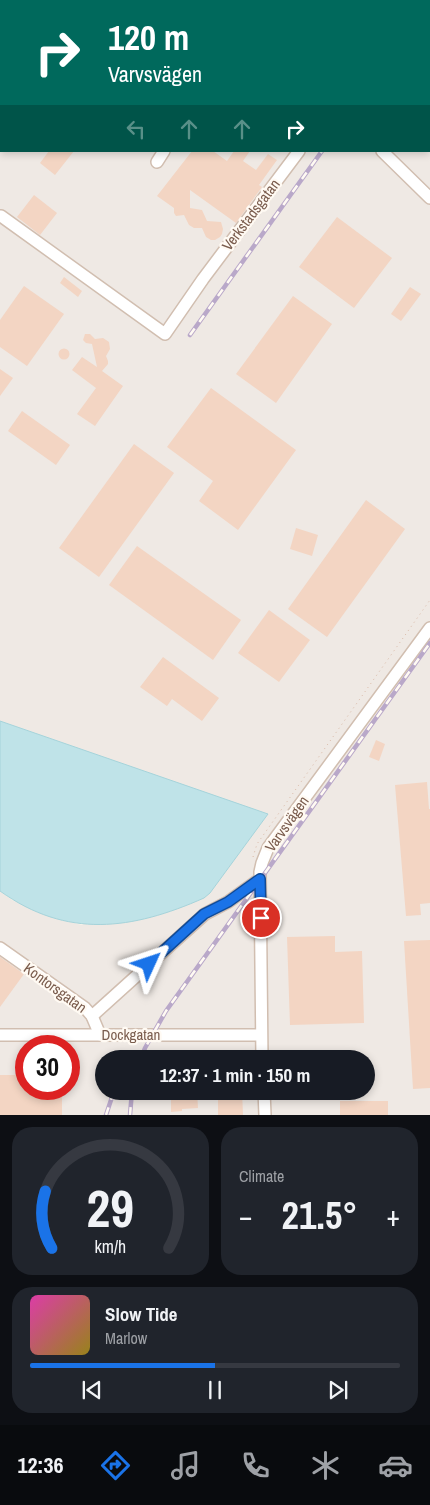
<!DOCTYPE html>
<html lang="en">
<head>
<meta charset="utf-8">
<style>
	body { margin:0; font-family:"Archivo Narrow",sans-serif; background:#20242c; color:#f1f3f6; height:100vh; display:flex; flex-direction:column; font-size:19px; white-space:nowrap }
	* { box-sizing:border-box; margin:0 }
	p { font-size:16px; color:#9ea1a6 }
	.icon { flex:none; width:28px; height:28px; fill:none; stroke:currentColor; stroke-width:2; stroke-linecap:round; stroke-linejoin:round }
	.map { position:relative; height:1115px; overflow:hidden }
	.sheet { display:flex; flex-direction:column; gap:12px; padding:12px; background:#0d0f14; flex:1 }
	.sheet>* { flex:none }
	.guide { position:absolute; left:0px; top:0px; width:430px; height:152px; box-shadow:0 2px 8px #0003; background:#00695c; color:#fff; overflow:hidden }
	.speed { position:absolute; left:15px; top:1035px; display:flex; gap:10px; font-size:25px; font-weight:700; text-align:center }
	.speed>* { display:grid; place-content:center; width:65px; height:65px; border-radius:50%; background:#171b24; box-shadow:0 2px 8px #0003; line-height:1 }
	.speed .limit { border:8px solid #d22; background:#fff; color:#111 }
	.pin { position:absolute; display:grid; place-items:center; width:42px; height:42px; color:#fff; margin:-21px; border:2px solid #fff; border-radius:50%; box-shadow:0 1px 5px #0007 }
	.me { position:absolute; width:55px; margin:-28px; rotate:48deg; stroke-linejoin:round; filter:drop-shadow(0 0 4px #0008) }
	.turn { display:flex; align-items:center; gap:18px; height:105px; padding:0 25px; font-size:22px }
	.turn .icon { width:65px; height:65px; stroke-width:2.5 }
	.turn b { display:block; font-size:35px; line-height:42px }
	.lanes { display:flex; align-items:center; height:48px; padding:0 25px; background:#0003; justify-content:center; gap:25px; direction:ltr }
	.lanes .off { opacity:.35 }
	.big { font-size:38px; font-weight:700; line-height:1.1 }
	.sheet .widget { flex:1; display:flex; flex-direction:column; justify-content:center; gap:8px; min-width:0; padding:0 18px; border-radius:20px; background:#20242c }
	.sheet .dial { align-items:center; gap:0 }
	.dial svg { height:130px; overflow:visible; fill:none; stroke:#363941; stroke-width:7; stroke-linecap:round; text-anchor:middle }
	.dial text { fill:#f1f3f6; stroke:none }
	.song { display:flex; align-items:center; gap:15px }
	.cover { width:60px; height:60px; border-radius:8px; background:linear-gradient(135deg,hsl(320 70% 55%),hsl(50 70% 35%)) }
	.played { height:5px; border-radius:2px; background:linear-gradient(90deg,#1a73e8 50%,#363941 50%) }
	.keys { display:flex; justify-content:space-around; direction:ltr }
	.heat { display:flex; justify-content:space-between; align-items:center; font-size:28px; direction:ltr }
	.sheet .tiles { flex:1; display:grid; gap:12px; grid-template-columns:1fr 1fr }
	.widget:last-child { grid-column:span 2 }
	.trip { position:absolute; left:95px; top:1050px; width:280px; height:50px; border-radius:25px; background:#171b24; box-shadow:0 2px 8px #0003; font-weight:700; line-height:50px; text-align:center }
	.dock { display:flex; height:80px; justify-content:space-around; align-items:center; background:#090b0e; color:#9ea1a6 }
	.dock .icon { width:35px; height:35px }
	.dock .on { color:#1a73e8 }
	.dock b { font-size:22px; color:#f1f3f6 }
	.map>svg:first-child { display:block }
	.industrial { fill:#efe9e4; fill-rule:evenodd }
	.water { fill:#bfe3e8; stroke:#a5d3da }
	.building { fill:#f3d5c3 }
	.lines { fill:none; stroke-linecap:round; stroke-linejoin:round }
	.minor-casing { stroke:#d1beb0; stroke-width:14 }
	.path { stroke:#d9b8a5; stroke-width:1; stroke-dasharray:1 4; stroke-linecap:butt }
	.minor { stroke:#fff; stroke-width:11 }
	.rail-casing { stroke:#b9a8c9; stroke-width:4.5 }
	.rail { stroke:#fffaf3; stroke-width:2.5; stroke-dasharray:8; stroke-linecap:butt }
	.route-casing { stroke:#114b97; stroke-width:12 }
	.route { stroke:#1a73e8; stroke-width:9 }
	.labels { text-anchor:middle; stroke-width:4.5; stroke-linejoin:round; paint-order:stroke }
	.street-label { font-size:15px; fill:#7a5c4d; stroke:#fffaf3 }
</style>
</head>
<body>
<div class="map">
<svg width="430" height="1115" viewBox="0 0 430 1115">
	<rect width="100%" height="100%" fill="#fdf6ec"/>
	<path class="industrial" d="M80 0H430V1115H0V891L12 900 55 918 82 925 267 814 0 721V110L1 108V151H429V1H79ZM26 1046H69V1089H26ZM104 1059H366V1091H104Z"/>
	<g class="water">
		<polygon points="0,0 80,0 79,1 1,1 1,108 0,110"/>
		<path d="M0 721 268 814 210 893 204 898C132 930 67 939 0 891Z"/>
	</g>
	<g class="building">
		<polygon points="49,151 74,151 55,175 40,163"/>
		<polygon points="192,151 213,151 227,161 234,151 250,151 243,161 256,170 268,154 277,160 259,185 262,187 236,223 190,190 190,208 202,210 207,221 221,222 223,229 222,234 220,237 215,240 211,240 206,237 202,228 194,228 189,225 184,215 176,216 174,213 174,208 157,196"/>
		<polygon points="34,195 57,213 40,235 17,217"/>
		<polygon points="337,217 392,258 354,308 299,267"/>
		<polygon points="64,277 82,291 78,297 60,283"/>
		<polygon points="24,286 64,314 27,366 0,347 0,320"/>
		<polygon points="410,287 421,294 401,321 391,314"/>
		<polygon points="293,296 332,324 276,403 236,374"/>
		<polygon points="85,334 90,334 95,339 103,338 109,342 110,349 106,356 108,361 108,364 102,371 123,386 95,426 77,414 96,388 72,370 82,357 97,367 92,344 86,343 83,340"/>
		<circle cx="64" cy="354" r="5.5"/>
		<polygon points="0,369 13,378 0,396"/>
		<polygon points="211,388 296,450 238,530 199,501 213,481 167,447"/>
		<polygon points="22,411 70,445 56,465 8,431"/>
		<polygon points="134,444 174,473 99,577 59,548"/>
		<polygon points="366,500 405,529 327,637 288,609"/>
		<polygon points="296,528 318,535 312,556 290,549"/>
		<polygon points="137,546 241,620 213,660 109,585"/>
		<polygon points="269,610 310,640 279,682 238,653"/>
		<polygon points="163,657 219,698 202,721 172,699 167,706 140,687"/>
		<polygon points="376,740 385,744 379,761 369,757"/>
		<polygon points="427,782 429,809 430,809 430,903 420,904 421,915 406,916 395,785"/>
		<polygon points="335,936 335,952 362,951 364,1023 290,1025 287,937"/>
		<polygon points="430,940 430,1088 413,1089 404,941"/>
		<polygon points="0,957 24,974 0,1007"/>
		<polygon points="0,1075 26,1075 26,1089 62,1089 62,1115 0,1115"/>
		<polygon points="184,1091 197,1091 198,1108 182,1109 182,1111 171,1112 171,1097 184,1097"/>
		<polygon points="218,1091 242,1091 243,1115 218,1115"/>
		<rect x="340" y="1101" width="48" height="14"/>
	</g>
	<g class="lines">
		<defs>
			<g id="minor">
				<polyline points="193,0 194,1"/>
				<polyline points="277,1 278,0"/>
				<polyline points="405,1 406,0"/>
				<polyline points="382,151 430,198"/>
				<polyline points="157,162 164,151"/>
				<polyline points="1,216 165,334 203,279 299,151"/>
				<polyline points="0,948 85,1008 92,1016 100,1035"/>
				<polyline points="92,1016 205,914 228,902 260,879"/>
				<polyline points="0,1035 261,1035"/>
				<polyline points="262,1059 260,872 262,863 268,848 430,628"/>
				<polyline points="264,1091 265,1115"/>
			</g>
		</defs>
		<use href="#minor" class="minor-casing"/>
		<polyline class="path" points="253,857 257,844 430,600"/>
		<use href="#minor" class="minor"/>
		<defs>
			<g id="rail">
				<polyline points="428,1 429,0"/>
				<polyline points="190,335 322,151"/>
				<polyline points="141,1059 145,1048 166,1011 430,643"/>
				<polyline points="106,1115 114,1091"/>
				<polyline points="130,1115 132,1091"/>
			</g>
		</defs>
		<use href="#rail" class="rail-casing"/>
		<use href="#rail" class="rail"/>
	</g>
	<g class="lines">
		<defs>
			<polyline id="route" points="149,964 204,914 228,902 260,879 261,918"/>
		</defs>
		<use href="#route" class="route-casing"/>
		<use href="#route" class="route"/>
	</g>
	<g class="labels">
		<g class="street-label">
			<text transform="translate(251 215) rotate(-53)" y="5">Verkstadsgatan</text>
			<text transform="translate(287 824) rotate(-55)" y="5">Varvsvägen</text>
			<text transform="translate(55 988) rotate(36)" y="5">Kontorsgatan</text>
			<text x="131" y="1040">Dockgatan</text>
		</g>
	</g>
</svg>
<div class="speed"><div class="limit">30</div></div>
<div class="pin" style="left:261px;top:918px;background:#d93025"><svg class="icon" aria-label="arrive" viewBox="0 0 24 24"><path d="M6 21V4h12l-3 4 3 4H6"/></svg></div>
<svg class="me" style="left:149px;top:964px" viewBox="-20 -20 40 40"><path d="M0-17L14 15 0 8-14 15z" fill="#1a73e8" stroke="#fff" stroke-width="4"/></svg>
<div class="trip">12:37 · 1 min · 150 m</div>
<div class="guide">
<div class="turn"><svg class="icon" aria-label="right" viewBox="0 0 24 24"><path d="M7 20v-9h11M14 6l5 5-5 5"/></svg><div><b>120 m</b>Varvsvägen</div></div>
<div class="lanes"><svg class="icon off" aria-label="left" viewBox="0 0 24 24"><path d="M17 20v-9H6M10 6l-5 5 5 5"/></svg><svg class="icon off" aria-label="ahead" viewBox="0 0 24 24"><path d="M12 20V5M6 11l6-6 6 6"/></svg><svg class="icon off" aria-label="ahead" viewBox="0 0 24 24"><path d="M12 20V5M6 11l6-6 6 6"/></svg><svg class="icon" aria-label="right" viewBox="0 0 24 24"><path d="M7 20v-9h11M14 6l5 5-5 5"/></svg></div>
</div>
</div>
<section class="sheet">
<div class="tiles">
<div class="widget dial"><svg viewBox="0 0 100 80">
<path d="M14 69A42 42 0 1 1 86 69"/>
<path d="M14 69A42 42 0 0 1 10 34" stroke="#1a73e8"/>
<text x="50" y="56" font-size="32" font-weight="700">29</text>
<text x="50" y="72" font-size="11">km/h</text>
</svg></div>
<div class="widget"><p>Climate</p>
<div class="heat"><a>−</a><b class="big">21.5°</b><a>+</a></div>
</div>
<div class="widget">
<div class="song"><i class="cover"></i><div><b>Slow Tide</b><p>Marlow</p></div></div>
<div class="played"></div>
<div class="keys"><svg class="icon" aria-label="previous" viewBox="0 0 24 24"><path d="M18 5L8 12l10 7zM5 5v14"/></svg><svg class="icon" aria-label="pause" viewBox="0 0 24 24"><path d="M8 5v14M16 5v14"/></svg><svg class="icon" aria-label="next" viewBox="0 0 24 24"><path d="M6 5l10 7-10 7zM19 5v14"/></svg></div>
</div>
</div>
</section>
<nav class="dock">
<b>12:36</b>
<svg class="icon on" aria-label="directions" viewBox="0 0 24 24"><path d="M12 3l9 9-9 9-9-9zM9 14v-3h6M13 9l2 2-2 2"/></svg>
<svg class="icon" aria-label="music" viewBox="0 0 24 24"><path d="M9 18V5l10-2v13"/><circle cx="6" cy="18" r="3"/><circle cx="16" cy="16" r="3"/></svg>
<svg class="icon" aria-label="phone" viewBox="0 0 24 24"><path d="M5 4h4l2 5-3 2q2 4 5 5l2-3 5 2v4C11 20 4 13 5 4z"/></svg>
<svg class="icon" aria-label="climate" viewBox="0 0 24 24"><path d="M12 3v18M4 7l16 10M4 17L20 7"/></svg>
<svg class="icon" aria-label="car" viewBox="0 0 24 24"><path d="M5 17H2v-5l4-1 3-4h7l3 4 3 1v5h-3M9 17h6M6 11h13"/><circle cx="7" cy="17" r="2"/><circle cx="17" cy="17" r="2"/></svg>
</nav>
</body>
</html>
